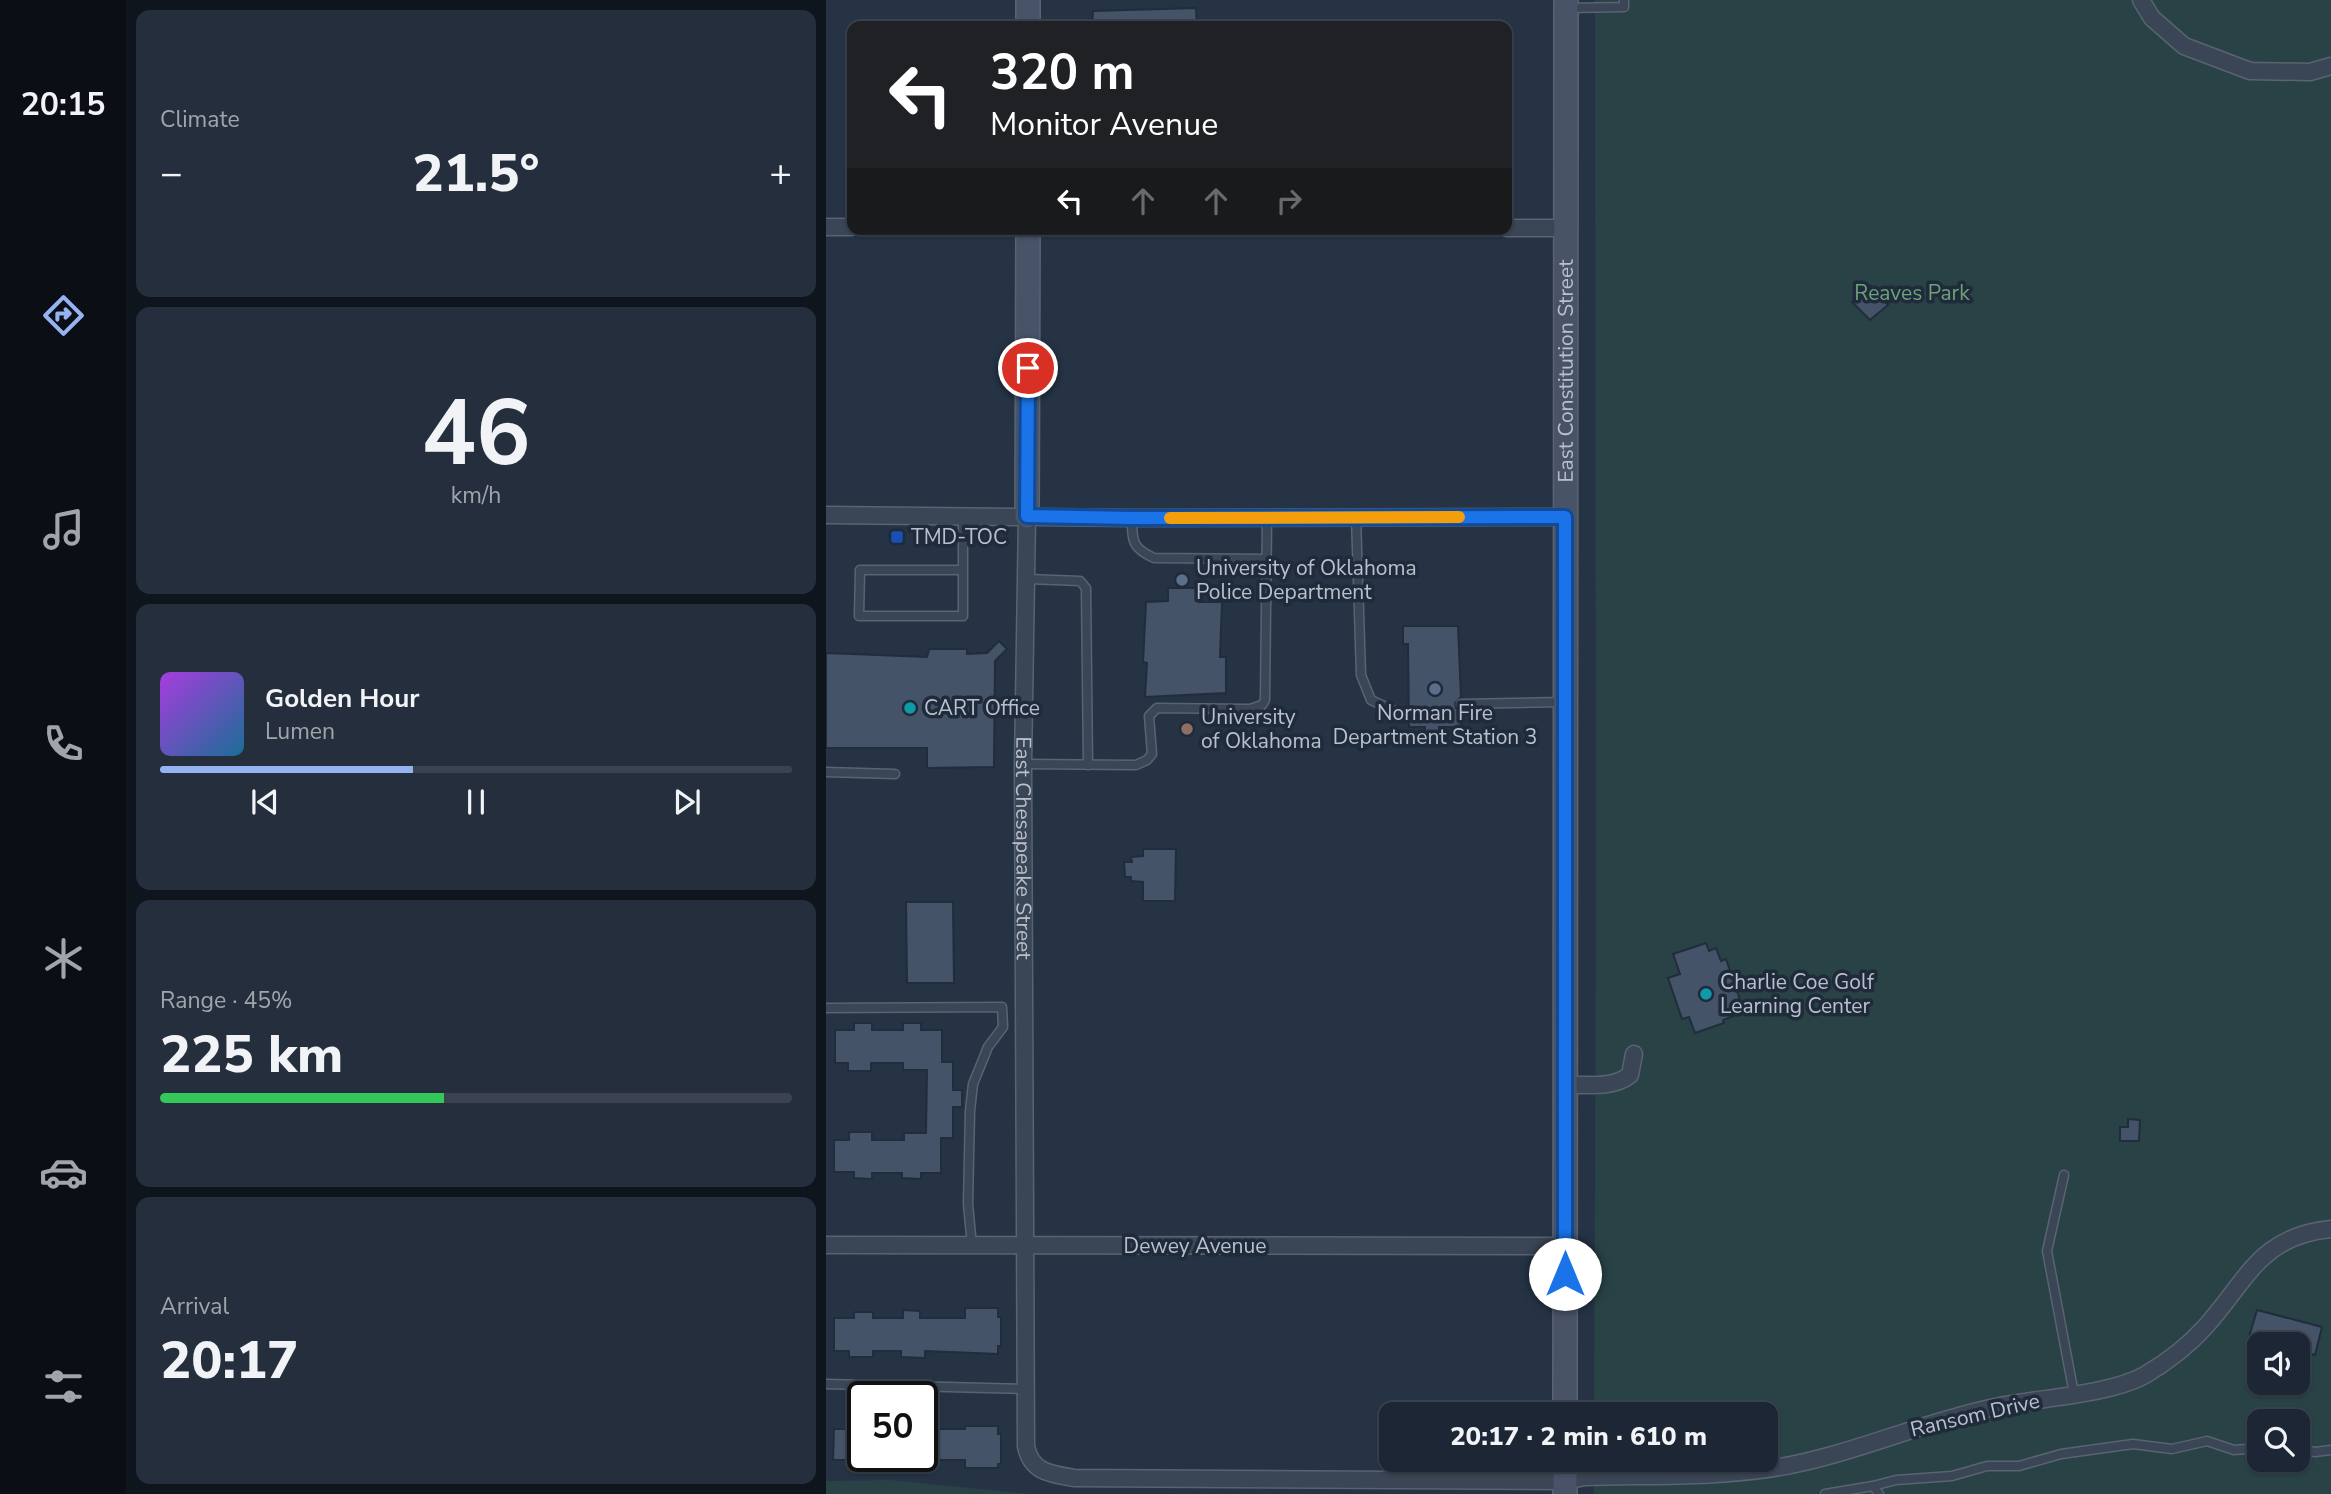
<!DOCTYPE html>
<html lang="en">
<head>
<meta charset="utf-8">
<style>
	body { margin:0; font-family:"Nunito Sans",sans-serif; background:#252e3c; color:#f1f3f6; height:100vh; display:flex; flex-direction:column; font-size:26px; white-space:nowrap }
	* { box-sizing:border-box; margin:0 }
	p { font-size:23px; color:#a0a5ac }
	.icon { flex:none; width:38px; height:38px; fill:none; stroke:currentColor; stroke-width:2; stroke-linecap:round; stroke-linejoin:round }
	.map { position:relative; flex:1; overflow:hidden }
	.drawer { display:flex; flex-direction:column; gap:10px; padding:10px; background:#0f151d; width:700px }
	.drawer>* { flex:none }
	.top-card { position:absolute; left:21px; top:21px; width:665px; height:214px; border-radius:14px; box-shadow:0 2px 5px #0004,0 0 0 2px #3a434f; background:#202124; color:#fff; overflow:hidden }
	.buttons { position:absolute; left:1421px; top:1332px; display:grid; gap:14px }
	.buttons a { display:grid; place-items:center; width:63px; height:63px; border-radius:14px; background:#1c2634; box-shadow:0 2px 5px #0004,0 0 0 2px #3a434f; font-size:35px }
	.speed { position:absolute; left:21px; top:1381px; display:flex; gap:14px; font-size:35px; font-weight:700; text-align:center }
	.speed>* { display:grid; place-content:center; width:91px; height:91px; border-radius:50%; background:#1c2634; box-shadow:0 2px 5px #0004,0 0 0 2px #3a434f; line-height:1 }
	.speed .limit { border:4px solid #111; border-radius:10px; background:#fff; color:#111 }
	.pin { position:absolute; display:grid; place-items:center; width:60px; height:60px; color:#fff; margin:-30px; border:4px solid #fff; border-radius:50%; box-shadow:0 2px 7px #0007 }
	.me { position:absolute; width:77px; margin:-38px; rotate:0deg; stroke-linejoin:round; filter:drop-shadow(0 0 5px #0008) }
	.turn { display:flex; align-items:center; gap:24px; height:147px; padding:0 28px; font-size:32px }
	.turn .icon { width:91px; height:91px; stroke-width:2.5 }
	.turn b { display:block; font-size:49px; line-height:60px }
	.lanes { display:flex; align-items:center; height:66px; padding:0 28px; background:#0003; justify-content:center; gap:35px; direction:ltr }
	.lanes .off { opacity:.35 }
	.big { font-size:52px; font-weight:800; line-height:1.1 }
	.drawer .tile { flex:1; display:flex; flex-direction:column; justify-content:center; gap:10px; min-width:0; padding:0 24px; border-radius:14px; background:#252e3c }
	.drawer .dial { align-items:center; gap:0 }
	.dial b { font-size:91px; line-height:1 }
	.song { display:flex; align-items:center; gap:21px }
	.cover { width:84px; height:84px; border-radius:10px; background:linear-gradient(135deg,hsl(280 70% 55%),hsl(200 70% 35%)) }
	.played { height:7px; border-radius:4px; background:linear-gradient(90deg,#95b2f1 40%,#3a434f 40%) }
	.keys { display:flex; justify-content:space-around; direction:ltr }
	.heat { display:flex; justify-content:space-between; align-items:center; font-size:38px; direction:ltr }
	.charge { height:10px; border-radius:5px; background:linear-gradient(90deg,#34c759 45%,#3a434f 0) }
	.trip { position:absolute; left:553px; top:1402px; width:399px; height:70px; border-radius:14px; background:#1c2634; box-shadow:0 2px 5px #0004,0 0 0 2px #3a434f; font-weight:800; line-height:70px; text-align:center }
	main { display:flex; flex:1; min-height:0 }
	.tabs { display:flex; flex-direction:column; width:126px; justify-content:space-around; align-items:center; background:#0b0f15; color:#a0a5ac }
	.tabs .icon { width:49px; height:49px }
	.tabs .active { color:#95b2f1 }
	.tabs b { font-size:32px; color:#f1f3f6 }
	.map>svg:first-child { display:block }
	.green { fill:#284246; fill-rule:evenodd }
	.building { fill:#445368; stroke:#212c3c; stroke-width:2 }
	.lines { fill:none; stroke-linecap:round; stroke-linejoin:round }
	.lane-casing { stroke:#596372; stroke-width:11 }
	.street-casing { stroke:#596372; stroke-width:19 }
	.secondary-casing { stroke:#596372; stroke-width:26 }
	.lane { stroke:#3a4555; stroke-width:8 }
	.street { stroke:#3a4555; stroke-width:16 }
	.secondary { stroke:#485368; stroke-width:23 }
	.route-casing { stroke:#114b97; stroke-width:18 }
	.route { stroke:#1a73e8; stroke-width:12 }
	.slow { stroke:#f59e0b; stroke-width:12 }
	.transit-dot { fill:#1a4fb4; stroke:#1f2a3a; stroke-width:2.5 }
	.service-dot { fill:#5c6f8a; stroke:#1f2a3a; stroke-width:2.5 }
	.culture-dot { fill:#0f9aa8; stroke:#1f2a3a; stroke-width:2.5 }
	.education-dot { fill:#8d6e63; stroke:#1f2a3a; stroke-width:2.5 }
	.labels { text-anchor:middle; stroke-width:7; stroke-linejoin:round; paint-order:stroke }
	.park-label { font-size:21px; fill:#6da17a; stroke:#1f2a3a }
	.street-label { font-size:21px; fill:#b8c0ce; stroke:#1f2a3a }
	.poi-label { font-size:21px; fill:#b8c0ce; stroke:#1f2a3a; text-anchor:start }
</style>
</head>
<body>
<main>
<nav class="tabs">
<b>20:15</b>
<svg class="icon active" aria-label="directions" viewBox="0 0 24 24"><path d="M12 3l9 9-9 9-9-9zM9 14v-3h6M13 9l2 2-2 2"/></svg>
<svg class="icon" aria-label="music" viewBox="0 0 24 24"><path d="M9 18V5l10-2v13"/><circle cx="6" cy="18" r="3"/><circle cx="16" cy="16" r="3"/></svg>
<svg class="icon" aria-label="phone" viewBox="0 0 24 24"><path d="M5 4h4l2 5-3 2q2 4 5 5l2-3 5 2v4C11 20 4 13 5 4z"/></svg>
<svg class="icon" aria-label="climate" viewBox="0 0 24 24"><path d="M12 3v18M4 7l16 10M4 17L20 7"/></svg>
<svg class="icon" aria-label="car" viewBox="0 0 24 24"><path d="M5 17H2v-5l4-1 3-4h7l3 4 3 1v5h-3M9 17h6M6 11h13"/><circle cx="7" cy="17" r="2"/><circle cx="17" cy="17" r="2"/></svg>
<svg class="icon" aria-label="filters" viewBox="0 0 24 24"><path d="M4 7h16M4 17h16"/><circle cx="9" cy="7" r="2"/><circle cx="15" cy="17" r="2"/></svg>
</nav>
<section class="drawer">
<div class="tile"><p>Climate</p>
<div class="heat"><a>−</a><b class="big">21.5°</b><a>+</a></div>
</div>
<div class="tile dial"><b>46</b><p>km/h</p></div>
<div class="tile">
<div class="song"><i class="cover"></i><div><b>Golden Hour</b><p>Lumen</p></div></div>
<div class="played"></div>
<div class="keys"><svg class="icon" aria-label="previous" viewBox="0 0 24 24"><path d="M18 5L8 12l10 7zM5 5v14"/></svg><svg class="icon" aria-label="pause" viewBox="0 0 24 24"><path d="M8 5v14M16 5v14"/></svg><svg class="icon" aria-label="next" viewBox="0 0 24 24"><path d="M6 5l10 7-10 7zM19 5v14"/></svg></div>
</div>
<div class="tile"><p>Range · 45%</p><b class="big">225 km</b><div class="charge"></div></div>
<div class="tile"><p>Arrival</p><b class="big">20:17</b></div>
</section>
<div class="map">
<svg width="1505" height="1494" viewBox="0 0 1505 1494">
	<rect width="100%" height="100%" fill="#253345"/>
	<g class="green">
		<path d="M769 0H1505V1494H768V1460H940V1414H768L770 906ZM1433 1344H1472V1382H1433ZM1433 1421H1472V1460H1433Z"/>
		<polygon points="64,1480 205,1494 0,1494 0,1481"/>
	</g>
	<g class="building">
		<polygon points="370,8 371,26 266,26 267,11"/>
		<polygon points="1045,286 1062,305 1044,320 1026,302"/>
		<polygon points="342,588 373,588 373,602 396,602 394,657 400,657 400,693 319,697 321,663 317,662 320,602 342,601"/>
		<polygon points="577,626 632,626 635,697 629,703 630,708 635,710 635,727 613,727 613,737 599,737 599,727 583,727 582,644 577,644"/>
		<polygon points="173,641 181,649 169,661 168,767 101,768 101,748 0,748 0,653 101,657 103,649 141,649 141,654 161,653"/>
		<polygon points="317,849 350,849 349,901 317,901 317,882 305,881 305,877 299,877 298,862 306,862 305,857 317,856"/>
		<polygon points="80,902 127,902 128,983 81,983"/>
		<polygon points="880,943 883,951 890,948 895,961 900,959 915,1003 910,1005 913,1014 897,1020 898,1023 869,1033 863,1017 856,1019 842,978 854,974 847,954"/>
		<polygon points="28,1023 46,1023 46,1030 77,1030 77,1023 95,1023 95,1030 116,1030 116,1062 127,1062 127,1090 136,1090 136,1107 127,1107 127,1138 115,1138 115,1173 95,1173 95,1179 76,1178 76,1173 46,1173 46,1179 28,1178 28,1172 8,1172 8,1140 23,1140 23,1132 46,1132 46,1140 78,1140 78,1133 100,1133 101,1070 77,1070 77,1063 45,1063 45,1071 22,1071 22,1063 9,1063 9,1030 28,1030"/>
		<polygon points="1302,1119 1314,1120 1313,1141 1294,1141 1294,1127 1302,1127"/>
		<polygon points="139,1308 172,1308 172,1317 175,1317 175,1346 172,1346 172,1354 99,1351 99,1358 75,1357 75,1351 47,1351 47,1357 23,1357 23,1351 8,1351 8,1318 28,1318 28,1312 47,1312 47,1318 77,1318 77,1310 94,1311 94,1318 139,1318"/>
		<polygon points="1431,1310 1496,1327 1489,1355 1472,1350 1472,1344 1448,1344 1423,1337"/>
		<polygon points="139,1426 172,1426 172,1434 175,1434 175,1464 172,1464 172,1468 139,1468 139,1460 97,1460 97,1470 76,1470 76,1456 96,1456 96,1429 139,1429"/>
		<polygon points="8,1429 37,1429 37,1456 47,1456 47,1470 25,1470 25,1460 7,1460"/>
	</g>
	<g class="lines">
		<defs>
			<g id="lane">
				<polyline points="743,8 798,7 798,0"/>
				<polyline points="530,517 535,675 545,700 573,713"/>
				<path d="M306 518C306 541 306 548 328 558L440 559"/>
				<polyline points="137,570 34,570 33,616 137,616 137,517"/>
				<polyline points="202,579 254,581 260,588 262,765"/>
				<polyline points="635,704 736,702"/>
				<polyline points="197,764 310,765 321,760 326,754 323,716 331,708 424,709 436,705 439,700 441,518"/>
				<polyline points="0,772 69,774"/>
				<polyline points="0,1008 176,1007 177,1027 162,1047 147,1084 144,1111 142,1204 146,1246"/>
				<polyline points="1238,1175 1221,1251 1248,1394"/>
				<polyline points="0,1384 199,1389"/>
				<polyline points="1472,1449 1489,1452 1505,1450"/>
				<polyline points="1047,1486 1070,1480 1126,1476 1161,1466 1193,1466 1235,1454 1307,1444 1346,1449 1381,1441 1408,1450 1433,1448"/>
				<polyline points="999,1494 1047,1486 1053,1494"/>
			</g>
			<g id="street">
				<polyline points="1315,0 1326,18 1358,46 1424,71 1484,72 1505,66"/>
				<polyline points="0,227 26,227"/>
				<polyline points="681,228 740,228"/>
				<polyline points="0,515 306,518 739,517"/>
				<path id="s1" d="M201 516 197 764 200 1446C205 1472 224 1474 248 1478L739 1481 759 1477C824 1475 890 1478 954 1467 1028 1454 1096 1422 1169 1407 1211 1398 1283 1395 1319 1375 1341 1362 1363 1345 1380 1326 1422 1279 1434 1236 1505 1229"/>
				<path d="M739 1085C761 1084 786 1089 804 1075L808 1054"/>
				<polyline points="0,1245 739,1246"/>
			</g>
			<g id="secondary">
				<polyline points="202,0 202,26"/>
				<polyline points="201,516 202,229"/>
				<path id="s2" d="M739 1414 740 0"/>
				<polyline points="739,1494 739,1460"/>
			</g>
		</defs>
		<use href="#lane" class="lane-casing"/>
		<use href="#street" class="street-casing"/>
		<use href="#secondary" class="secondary-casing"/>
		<use href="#lane" class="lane"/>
		<use href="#street" class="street"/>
		<use href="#secondary" class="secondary"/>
	</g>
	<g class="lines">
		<defs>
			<polyline id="route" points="202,368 201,516 306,518 739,517 739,1274"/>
		</defs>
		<use href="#route" class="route-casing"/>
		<use href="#route" class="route"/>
		<polyline class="slow" points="344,518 633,517"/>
	</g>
	<rect class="transit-dot" x="64" y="530" width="14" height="14" rx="3.5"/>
	<g class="service-dot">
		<circle cx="356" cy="580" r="7"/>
		<circle cx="609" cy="689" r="7"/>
	</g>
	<g class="culture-dot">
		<circle cx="84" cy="708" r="7"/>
		<circle cx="880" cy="994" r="7"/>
	</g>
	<circle class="education-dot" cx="361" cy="729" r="7"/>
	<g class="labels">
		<g class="park-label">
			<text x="1086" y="300">Reaves Park</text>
		</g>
		<g class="street-label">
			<text dy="7" stroke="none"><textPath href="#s2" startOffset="1043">East Constitution Street</textPath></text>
			<text dy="7" stroke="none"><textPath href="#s1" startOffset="332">East Chesapeake Street</textPath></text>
			<text x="369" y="1253">Dewey Avenue</text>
			<text transform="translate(1149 1415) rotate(-13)" y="7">Ransom Drive</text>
		</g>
		<g class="poi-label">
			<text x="85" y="544">TMD-TOC</text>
			<text x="370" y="575">University of Oklahoma<tspan x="370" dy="24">Police Department</tspan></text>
			<text x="98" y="715">CART Office</text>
			<text x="609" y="720" text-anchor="middle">Norman Fire<tspan x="609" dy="24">Department Station 3</tspan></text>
			<text x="375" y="724">University<tspan x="375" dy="24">of Oklahoma</tspan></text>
			<text x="894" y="989">Charlie Coe Golf<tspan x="894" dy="24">Learning Center</tspan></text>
		</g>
	</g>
</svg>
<div class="buttons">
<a><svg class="icon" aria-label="sound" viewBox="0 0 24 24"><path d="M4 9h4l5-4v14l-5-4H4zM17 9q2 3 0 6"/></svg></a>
<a><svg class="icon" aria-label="search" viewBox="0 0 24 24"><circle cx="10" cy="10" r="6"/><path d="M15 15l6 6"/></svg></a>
</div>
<div class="speed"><div class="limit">50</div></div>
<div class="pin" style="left:202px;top:368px;background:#d93025"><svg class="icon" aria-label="arrive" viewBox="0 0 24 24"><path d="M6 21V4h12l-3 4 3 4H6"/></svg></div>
<svg class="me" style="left:739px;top:1274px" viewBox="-20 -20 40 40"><circle r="19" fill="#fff"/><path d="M0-13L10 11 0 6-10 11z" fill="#1a73e8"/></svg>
<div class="trip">20:17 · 2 min · 610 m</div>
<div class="top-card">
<div class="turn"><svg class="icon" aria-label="left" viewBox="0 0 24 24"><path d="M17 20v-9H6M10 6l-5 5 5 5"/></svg><div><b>320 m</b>Monitor Avenue</div></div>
<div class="lanes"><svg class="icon" aria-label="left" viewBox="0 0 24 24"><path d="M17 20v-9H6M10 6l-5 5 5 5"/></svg><svg class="icon off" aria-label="ahead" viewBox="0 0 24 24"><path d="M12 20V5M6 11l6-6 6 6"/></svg><svg class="icon off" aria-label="ahead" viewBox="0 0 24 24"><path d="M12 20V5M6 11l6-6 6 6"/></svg><svg class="icon off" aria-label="right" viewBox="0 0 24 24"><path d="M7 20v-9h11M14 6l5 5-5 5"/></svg></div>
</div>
</div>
</main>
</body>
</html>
